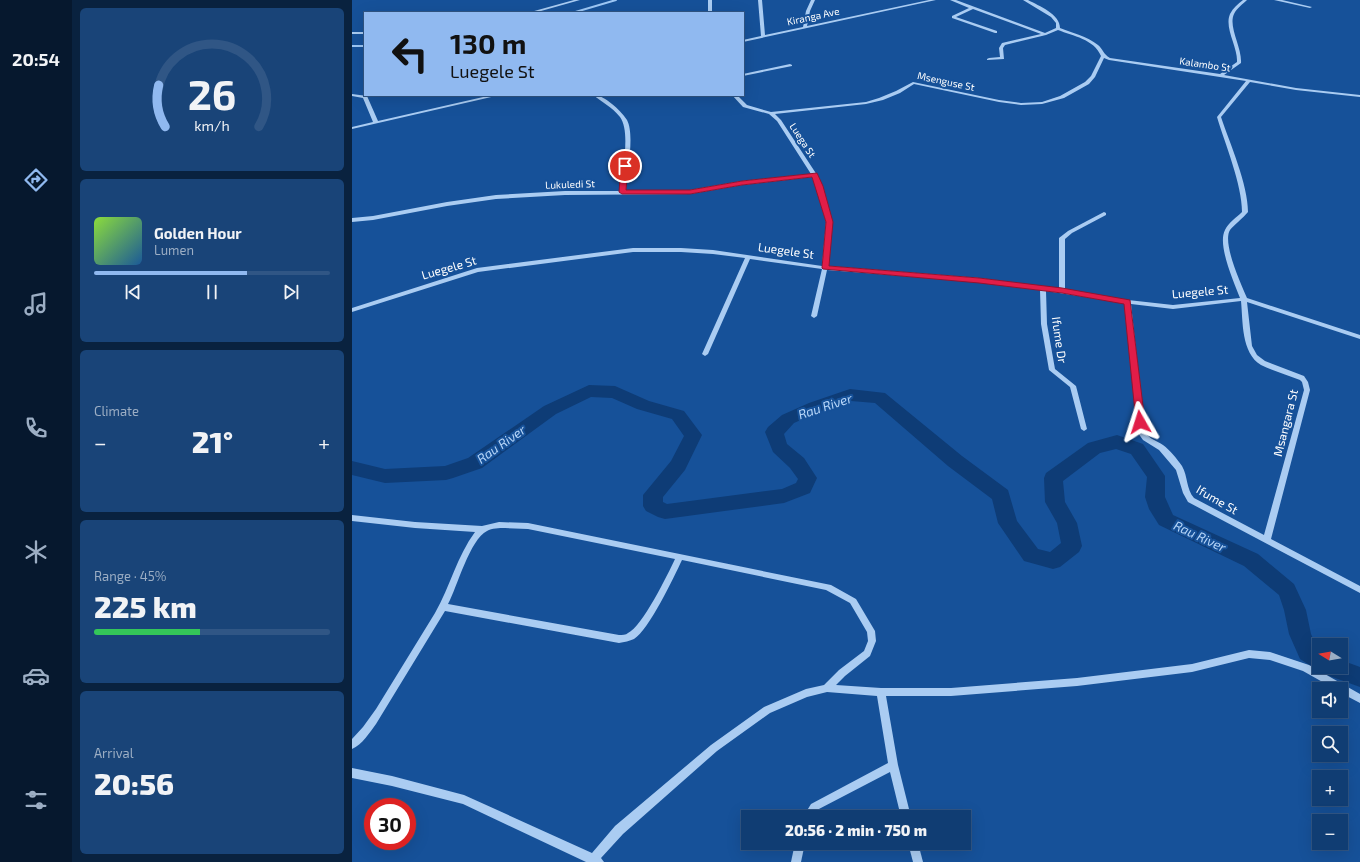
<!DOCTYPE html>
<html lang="en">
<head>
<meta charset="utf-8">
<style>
	body { margin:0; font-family:"Exo 2",sans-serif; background:#194478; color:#f1f3f6; height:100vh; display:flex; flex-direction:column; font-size:15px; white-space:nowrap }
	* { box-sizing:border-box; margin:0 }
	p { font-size:13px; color:#9caec4 }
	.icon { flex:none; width:22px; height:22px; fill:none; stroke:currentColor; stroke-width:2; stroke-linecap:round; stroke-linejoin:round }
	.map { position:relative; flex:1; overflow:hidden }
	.side { display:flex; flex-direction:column; gap:8px; padding:8px; background:#09223f; width:280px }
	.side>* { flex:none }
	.top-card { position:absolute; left:12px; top:12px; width:380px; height:84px; border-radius:0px; box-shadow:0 4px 16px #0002,0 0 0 1px #305685; background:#90b9f0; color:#111; overflow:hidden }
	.needle { width:26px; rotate:281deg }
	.fabs { position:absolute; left:960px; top:638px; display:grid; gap:8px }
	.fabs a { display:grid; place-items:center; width:36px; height:36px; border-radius:0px; background:#103d73; box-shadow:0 4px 16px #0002,0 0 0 1px #305685; font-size:20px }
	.speed { position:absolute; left:12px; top:798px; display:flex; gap:8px; font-size:20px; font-weight:700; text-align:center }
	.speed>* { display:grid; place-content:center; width:52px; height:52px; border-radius:50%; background:#103d73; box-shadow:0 4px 16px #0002,0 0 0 1px #305685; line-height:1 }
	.speed .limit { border:6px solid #d22; background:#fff; color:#111 }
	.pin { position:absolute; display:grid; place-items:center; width:34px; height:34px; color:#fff; margin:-17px; border:2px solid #fff; border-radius:50%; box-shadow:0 1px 4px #0007 }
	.me { position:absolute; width:44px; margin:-22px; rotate:354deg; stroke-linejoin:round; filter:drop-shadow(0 0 3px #0008) }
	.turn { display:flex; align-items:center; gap:14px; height:84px; padding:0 20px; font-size:18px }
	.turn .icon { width:52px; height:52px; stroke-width:2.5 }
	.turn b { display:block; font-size:28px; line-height:34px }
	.big { font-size:30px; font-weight:800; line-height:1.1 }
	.side .widget { flex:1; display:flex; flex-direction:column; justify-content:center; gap:6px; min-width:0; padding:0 14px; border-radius:6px; background:#194478 }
	.side .dial { align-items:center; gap:0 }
	.dial svg { height:104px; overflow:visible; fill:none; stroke:#305685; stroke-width:7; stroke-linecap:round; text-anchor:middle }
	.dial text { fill:#f1f3f6; stroke:none }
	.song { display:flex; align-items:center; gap:12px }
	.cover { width:48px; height:48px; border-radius:6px; background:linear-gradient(135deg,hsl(90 70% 55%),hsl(210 70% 35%)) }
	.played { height:4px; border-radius:2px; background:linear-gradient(90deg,#90b9f0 65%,#305685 65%) }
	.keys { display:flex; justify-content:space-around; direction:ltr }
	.heat { display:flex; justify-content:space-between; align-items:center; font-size:22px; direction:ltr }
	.charge { height:6px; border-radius:3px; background:linear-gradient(90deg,#34c759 45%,#305685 0) }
	.trip { position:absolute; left:389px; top:810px; width:230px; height:40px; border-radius:0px; background:#103d73; box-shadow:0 4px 16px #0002,0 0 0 1px #305685; font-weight:800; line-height:40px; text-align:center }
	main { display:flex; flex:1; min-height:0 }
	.menu { display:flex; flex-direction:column; width:72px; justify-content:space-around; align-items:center; background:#06182e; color:#9caec4 }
	.menu .icon { width:28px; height:28px }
	.menu .active { color:#90b9f0 }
	.menu b { font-size:18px; color:#f1f3f6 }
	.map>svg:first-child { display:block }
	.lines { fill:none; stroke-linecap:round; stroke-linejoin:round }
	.stream { stroke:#9dc7f5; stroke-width:2 }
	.river { fill:#0e3c76; fill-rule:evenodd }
	.minor { fill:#aaccf2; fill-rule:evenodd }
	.route { fill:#e11d48; stroke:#92132f }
	.labels { text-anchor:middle; stroke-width:4; stroke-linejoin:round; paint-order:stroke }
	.far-street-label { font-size:10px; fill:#fff; stroke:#165199 }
	.street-label { font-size:12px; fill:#fff; stroke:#165199 }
	.water-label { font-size:13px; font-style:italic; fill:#b7d6f9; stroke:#165199 }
</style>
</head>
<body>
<main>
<nav class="menu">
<b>20:54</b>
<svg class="icon active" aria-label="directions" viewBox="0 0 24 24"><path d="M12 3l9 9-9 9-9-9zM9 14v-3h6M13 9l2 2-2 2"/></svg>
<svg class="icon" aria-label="music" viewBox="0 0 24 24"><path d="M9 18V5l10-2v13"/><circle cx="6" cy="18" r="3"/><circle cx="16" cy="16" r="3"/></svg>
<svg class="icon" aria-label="phone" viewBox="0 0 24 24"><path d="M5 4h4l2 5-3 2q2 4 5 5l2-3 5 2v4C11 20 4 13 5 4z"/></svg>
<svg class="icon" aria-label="climate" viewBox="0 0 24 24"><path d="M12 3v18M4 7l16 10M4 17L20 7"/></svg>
<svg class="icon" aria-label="car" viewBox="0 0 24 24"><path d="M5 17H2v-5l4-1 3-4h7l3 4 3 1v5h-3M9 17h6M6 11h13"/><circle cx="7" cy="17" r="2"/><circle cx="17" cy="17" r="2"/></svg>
<svg class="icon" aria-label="filters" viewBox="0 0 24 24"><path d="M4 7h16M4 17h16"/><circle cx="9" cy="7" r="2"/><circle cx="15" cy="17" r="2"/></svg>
</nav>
<section class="side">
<div class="widget dial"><svg viewBox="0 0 100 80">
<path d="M14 69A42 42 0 1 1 86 69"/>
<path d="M14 69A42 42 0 0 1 9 37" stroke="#90b9f0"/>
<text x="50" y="56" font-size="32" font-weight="700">26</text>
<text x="50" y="72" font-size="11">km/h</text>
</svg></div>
<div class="widget">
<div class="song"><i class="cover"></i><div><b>Golden Hour</b><p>Lumen</p></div></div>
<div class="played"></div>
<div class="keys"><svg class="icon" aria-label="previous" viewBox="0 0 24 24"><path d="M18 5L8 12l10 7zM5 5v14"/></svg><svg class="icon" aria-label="pause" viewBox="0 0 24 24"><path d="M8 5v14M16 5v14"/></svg><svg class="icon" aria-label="next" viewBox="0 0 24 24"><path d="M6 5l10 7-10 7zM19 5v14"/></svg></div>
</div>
<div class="widget"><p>Climate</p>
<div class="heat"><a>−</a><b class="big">21°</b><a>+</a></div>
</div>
<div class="widget"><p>Range · 45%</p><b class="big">225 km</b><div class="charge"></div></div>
<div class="widget"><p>Arrival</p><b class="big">20:56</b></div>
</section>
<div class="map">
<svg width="1008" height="862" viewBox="0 0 1008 862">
	<rect width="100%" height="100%" fill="#165199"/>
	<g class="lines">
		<g class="stream">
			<polyline points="220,13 264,0"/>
			<polyline points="0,46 13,46"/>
		</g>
		<polygon class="river" points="237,385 263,386 297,401 332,411 350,435 333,470 311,497 311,502 315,504 430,489 444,483 446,479 438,468 421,452 413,432 416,427 430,415 457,403 492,391 498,389 533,393 610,456 656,490 665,521 686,549 698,552 709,543 705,523 693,502 692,478 694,473 736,443 765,435 791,444 813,476 813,497 821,515 906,554 942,584 954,610 959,634 964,645 967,647 967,667 989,667 989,660 1008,667 1008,687 972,674 969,668 967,669 959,666 948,659 937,634 932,610 927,595 892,566 807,525 797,509 793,497 795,477 779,454 764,449 748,453 711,481 713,502 725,523 730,546 727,552 708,567 701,569 672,561 646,523 640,499 596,466 523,403 499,401 469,411 442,423 432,434 435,444 452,458 465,478 458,493 432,503 313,519 306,517 294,511 291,506 291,495 319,461 332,436 320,419 285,409 260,398 239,397 204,414 130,468 101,478 94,480 33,483 0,475 0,461 33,469 93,466 116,458 192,406"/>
		<g class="minor">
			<polygon points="222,0 228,0 182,13 175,13"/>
			<rect x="356" y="0" width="4" height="13"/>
			<polygon points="406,0 410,0 413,35 451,27 454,11 459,0 463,0 458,11 455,26 577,0 584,0 391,42 391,40 409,36"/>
			<path d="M598 0H604L693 33 704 28V23L699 17 671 0H676C687 6 708 14 708 28 720 33 735 36 746 45 751 49 751 54 758 58L868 74 885 62C886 47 872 28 878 14 881 8 886 4 891 0H895C891 4 885 8 882 14 876 27 890 47 889 63L872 75 944 88 1008 95V97L944 90 898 82 869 117C878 144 896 184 896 212 891 218 882 225 878 230 870 243 889 284 895 298L1008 335V339L895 302 900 346 905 355 913 361 952 376 956 382 958 390 919 539 1008 586V593L836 502 831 493 824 470 807 450 791 440 786 433 773 303 694 291 695 324 703 369 724 386 735 429 732 431 729 429 718 387 697 370 689 324 688 290 627 282 475 270 465 316 462 318 459 316 470 269 398 259 356 354 353 356 350 354 393 258 361 254 329 252H281L126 272 0 312V308L125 268 281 248H329L361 250 470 266 474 222 464 186 460 177 390 185 338 194 213 195 144 199 95 206 21 220 0 222V218L21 216 95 202 144 195 213 191H268C270 172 279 132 268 117 260 107 250 102 241 95 248 95 254 99 260 104 265 108 271 114 275 120 283 135 275 174 273 191L338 190 390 181 459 174 425 121 417 114 391 107 380 95H385L395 105 419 112 514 102 527 98 544 91 561 82 647 100 669 103 690 102 708 96 733 82 739 76 749 56C742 39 721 36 706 30L694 35 653 45 651 48 652 59 635 60V59L637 58 648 57 647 48 650 43 689 34 621 9 604 17 645 31V33H643L600 18V16L617 8ZM752 58 757 60 894 81 865 117C873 144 890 184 890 212 885 217 876 223 873 230 865 245 882 282 888 298L821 305 776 300 713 290V239L720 233 754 215V213L752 212 716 231 707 238V289L627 278 476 266 480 222 470 186 465 175 429 120 423 114 514 104 531 100 548 93 562 84 647 102 669 105 690 104 712 98 737 84 743 77ZM889 301C891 321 889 353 909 365 921 371 935 375 948 380L950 382 952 390 912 535 842 498C834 489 836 476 830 466 825 459 818 450 811 445 805 441 798 439 793 433L779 304 821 309Z"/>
			<polygon points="922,0 930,0 960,7 958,8"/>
			<rect x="0" y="32" width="13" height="2"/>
			<polygon points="438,64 440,65 440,66 391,76 391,74"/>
			<polygon points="0,94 15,96 26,121 140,95 148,95 0,129 0,127 21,122 11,98 0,96"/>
			<path d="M0 515 63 522 130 526 147 522 176 523 479 585 504 599 523 631 524 641 518 656 493 676 484 685 529 688H599L725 678 840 664 897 650 918 652 957 665 1008 694V703L989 693V689H983L951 671 918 660 897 658 840 672 725 686 599 696H534L546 765 559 817H549L538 772 465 810 462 817H451L459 804 536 763 525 696 475 692 455 697 418 713 365 751 271 834 249 858 252 862H234L111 804 40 786 0 778V768L40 776 112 795 240 853 263 826 359 745 412 707 454 689 472 685 487 670 512 651 516 641 515 632 498 603 474 590 330 560C322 577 297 630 282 639 278 641 272 642 267 643L93 611 24 724C18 732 10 745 0 749V739L11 727 24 709 83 613C98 587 105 556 123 532L63 528 0 521ZM153 528 176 529 323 559C316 574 290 627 276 633 274 635 270 635 267 635L96 604C105 587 118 539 135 531 140 528 147 528 153 528Z"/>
			<polygon points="443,843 453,843 449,862 439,862"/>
			<polygon points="556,843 566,843 571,862 561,862"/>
		</g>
	</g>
	<polygon class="route" points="273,164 276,166 274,190 338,190 390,181 465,173 471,186 481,222 477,266 627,278 710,288 778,300 793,422 788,426 784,422 772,304 710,293 627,283 471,269 470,268 474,222 460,177 390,185 338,194 270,194 267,192 269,166"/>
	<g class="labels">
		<g class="far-street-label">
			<text transform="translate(461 16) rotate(-12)" y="4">Kiranga Ave</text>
			<text transform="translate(853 64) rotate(8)" y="4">Kalambo St</text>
			<text transform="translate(594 81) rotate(12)" y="4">Msenguse St</text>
			<text transform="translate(451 140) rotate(57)" y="4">Luega St</text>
			<text transform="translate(218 184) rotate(-2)" y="4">Lukuledi St</text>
		</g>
		<g class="street-label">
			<text transform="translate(434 251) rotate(8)" y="4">Luegele St</text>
			<text transform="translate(97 268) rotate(-16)" y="4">Luegele St</text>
			<text transform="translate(848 292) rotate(-5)" y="4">Luegele St</text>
			<text transform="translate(707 340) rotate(82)" y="4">Ifume Dr</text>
			<text transform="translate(934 423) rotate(-76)" y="4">Msangara St</text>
			<text transform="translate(865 500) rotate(30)" y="4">Ifume St</text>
		</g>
		<g class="water-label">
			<text transform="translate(473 406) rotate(-18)" y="5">Rau River</text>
			<text transform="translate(149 444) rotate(-35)" y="5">Rau River</text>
			<text transform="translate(848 536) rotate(25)" y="5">Rau River</text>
		</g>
	</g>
</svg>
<div class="fabs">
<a><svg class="needle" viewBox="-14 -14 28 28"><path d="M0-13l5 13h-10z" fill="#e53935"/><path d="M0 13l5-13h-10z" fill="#9caec4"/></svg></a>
<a><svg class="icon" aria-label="sound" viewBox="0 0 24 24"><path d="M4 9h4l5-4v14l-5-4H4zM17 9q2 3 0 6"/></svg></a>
<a><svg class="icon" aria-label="search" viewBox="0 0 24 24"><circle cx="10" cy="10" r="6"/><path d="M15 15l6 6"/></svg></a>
<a>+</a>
<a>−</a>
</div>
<div class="speed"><div class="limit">30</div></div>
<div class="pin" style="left:273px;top:166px;background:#d93025"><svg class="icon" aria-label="arrive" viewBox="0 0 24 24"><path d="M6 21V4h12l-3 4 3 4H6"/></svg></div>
<svg class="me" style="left:788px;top:422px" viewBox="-20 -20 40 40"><path d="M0-17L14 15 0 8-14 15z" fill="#e11d48" stroke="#fff" stroke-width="4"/></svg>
<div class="trip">20:56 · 2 min · 750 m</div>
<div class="top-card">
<div class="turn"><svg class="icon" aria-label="left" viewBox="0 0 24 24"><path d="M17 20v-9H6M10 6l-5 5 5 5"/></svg><div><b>130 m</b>Luegele St</div></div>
</div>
</div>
</main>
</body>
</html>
